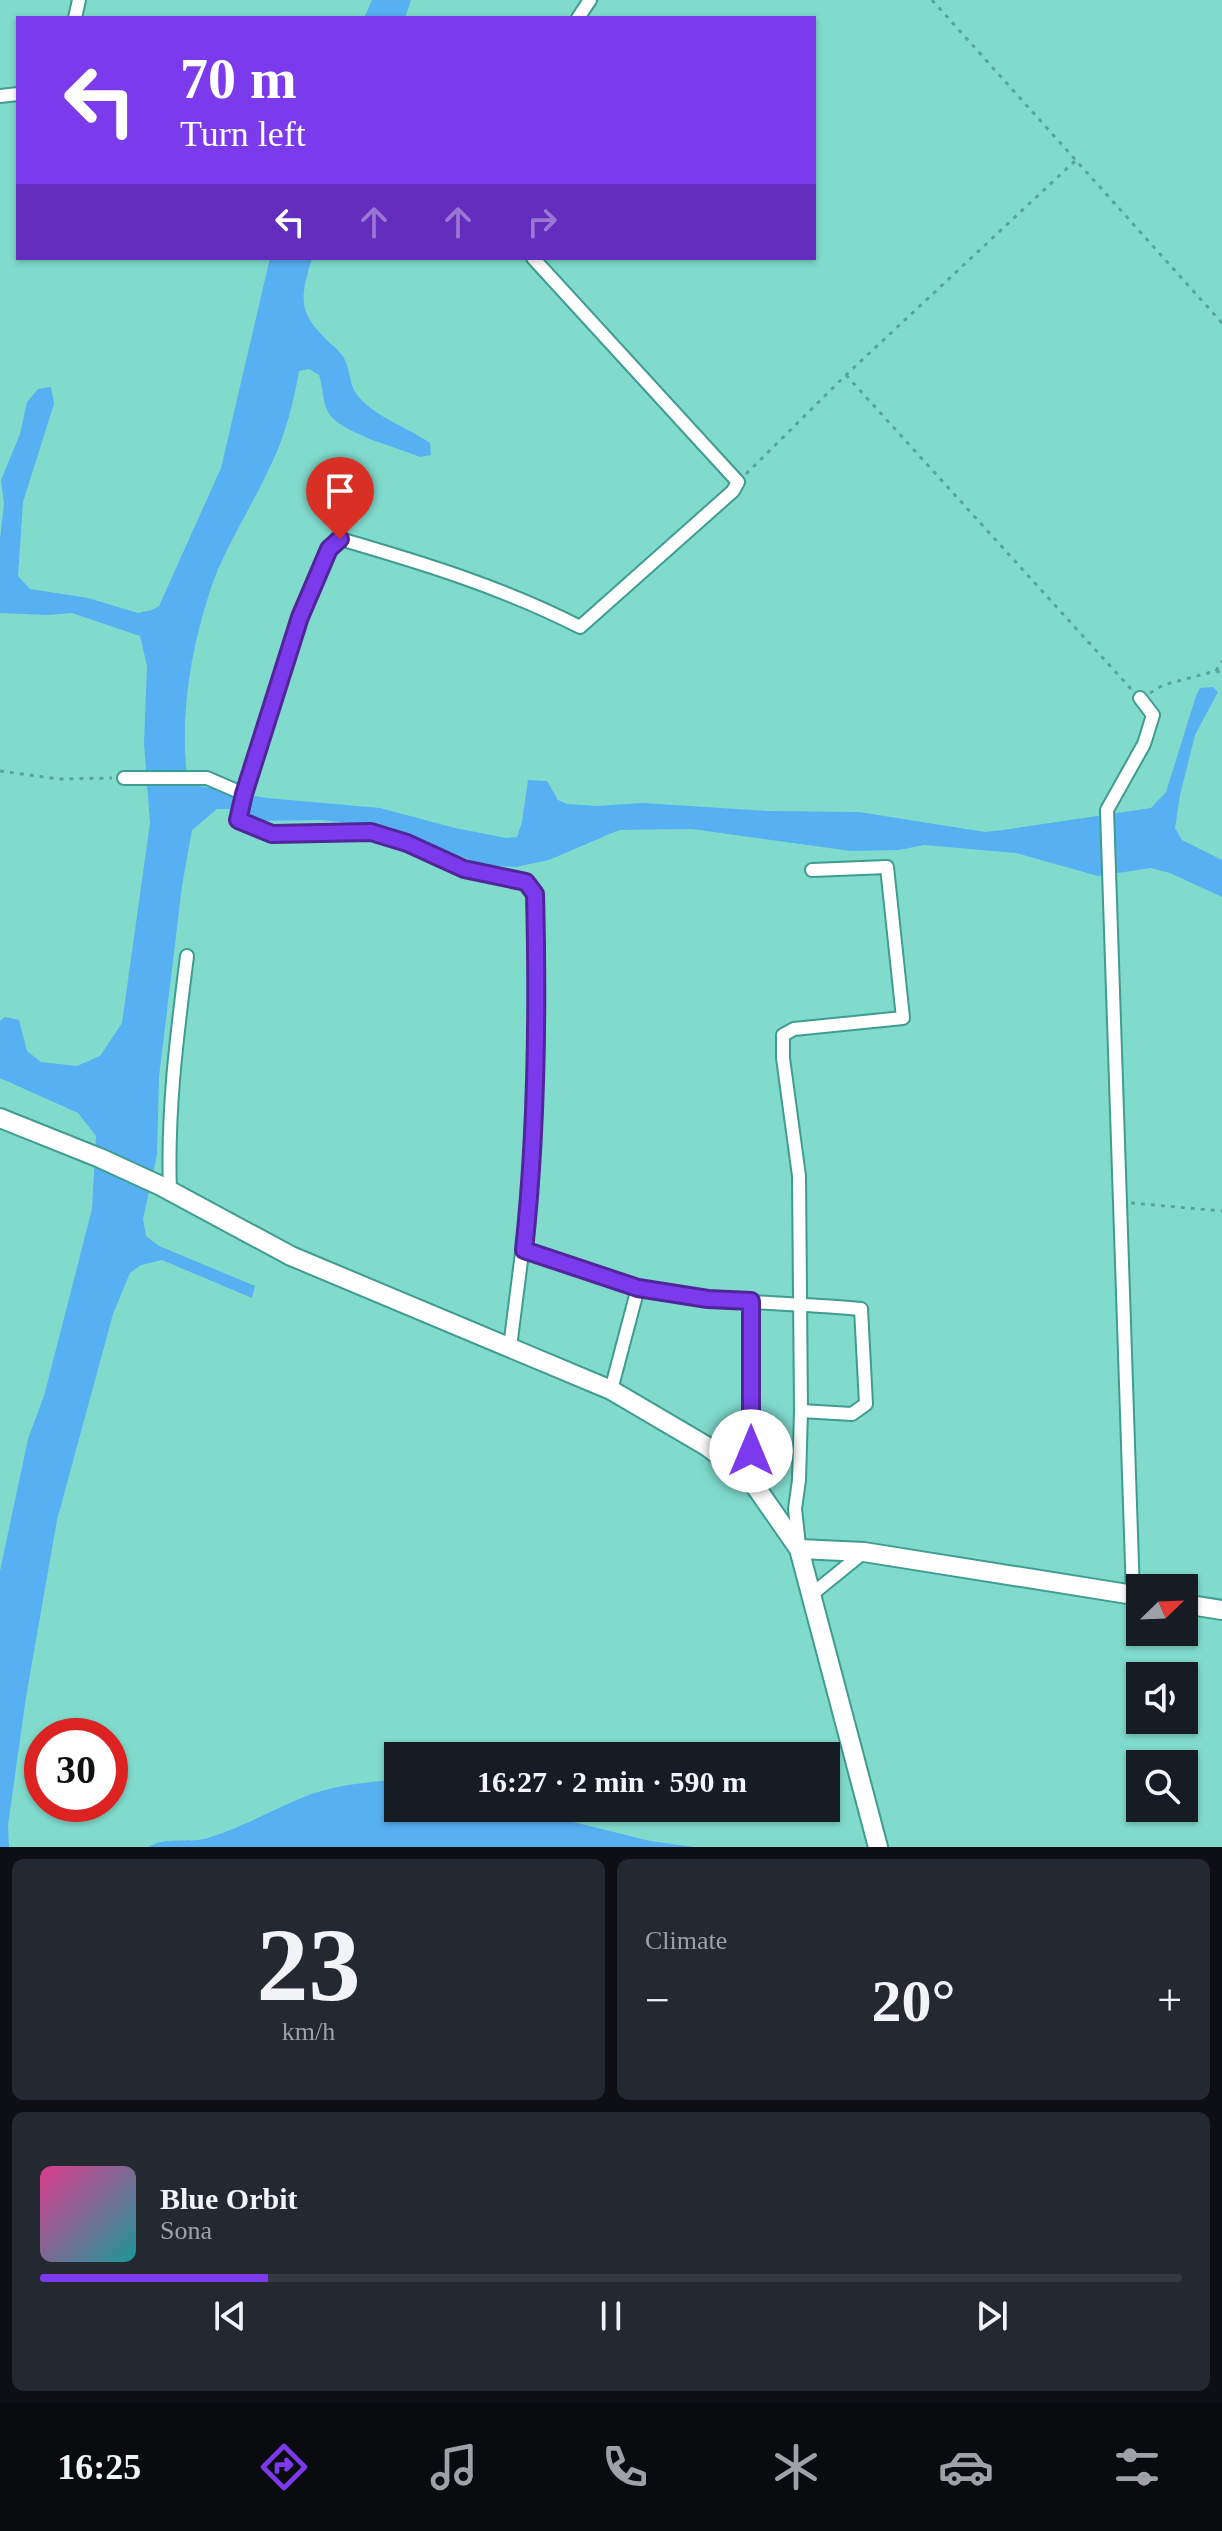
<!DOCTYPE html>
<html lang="en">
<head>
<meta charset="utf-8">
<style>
	body { margin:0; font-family:"Times New Roman",serif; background:#242831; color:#f1f3f6; height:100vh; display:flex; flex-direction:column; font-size:30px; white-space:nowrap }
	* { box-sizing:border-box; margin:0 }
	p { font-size:26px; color:#9ea1a6 }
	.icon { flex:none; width:44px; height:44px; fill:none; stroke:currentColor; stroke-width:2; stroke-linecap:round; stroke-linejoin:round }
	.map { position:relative; height:1847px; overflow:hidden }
	.details { display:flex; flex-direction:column; gap:12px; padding:12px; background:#0d0f14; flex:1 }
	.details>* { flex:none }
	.top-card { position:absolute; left:16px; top:16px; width:800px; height:244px; border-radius:0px; box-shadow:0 2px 6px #0004; background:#7c3aed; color:#fff; overflow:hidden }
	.needle { width:52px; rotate:67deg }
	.tools { position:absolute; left:1126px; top:1574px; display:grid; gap:16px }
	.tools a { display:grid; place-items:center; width:72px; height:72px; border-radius:0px; background:#171b24; box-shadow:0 2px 6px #0004; font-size:40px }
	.speed { position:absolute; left:24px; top:1718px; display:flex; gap:16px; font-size:40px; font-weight:700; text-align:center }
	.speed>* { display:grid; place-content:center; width:104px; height:104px; border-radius:50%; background:#171b24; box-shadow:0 2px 6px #0004; line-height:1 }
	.speed .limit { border:12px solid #d22; background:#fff; color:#111 }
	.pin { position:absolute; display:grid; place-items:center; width:68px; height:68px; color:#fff; margin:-82px -34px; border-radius:50% 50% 50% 0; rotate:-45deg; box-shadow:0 0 8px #0007 }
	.pin .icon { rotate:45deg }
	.me { position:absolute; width:88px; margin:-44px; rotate:0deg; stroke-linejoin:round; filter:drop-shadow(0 0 6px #0008) }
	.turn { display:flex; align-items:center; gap:28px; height:168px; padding:0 32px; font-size:36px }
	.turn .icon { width:104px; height:104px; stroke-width:2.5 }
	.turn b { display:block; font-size:56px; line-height:68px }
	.lanes { display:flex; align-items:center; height:76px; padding:0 32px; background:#0003; justify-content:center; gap:40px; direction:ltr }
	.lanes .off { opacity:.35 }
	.big { font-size:60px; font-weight:800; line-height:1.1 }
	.details .widget { flex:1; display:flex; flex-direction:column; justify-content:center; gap:12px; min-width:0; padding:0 28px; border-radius:12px; background:#242831 }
	.details .dial { align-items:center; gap:0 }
	.dial b { font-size:104px; line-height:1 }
	.song { display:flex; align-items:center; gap:24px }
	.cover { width:96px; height:96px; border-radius:12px; background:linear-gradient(135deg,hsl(330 70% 55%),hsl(180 70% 35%)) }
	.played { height:8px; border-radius:4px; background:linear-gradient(90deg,#7c3aed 20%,#363941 20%) }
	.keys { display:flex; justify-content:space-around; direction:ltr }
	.heat { display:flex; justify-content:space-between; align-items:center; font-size:44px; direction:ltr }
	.details .tiles { flex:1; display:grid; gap:12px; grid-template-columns:1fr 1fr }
	.widget:last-child { grid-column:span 2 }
	.trip { position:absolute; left:384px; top:1742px; width:456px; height:80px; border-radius:0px; background:#171b24; box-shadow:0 2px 6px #0004; font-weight:800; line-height:80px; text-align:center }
	.tabs { display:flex; height:128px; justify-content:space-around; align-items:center; background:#090b0e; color:#9ea1a6 }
	.tabs .icon { width:56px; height:56px }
	.tabs .active { color:#7c3aed }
	.tabs b { font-size:36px; color:#f1f3f6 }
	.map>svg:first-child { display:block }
	.water { fill:#57b0f1 }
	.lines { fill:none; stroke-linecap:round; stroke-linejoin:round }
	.street-casing { stroke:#3e9c90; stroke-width:16 }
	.secondary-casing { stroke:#3e9c90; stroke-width:22 }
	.path { stroke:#59a599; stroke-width:3; stroke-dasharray:4 6; stroke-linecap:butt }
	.street { stroke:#fff; stroke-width:12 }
	.secondary { stroke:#fff; stroke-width:18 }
	.route-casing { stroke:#51269a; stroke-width:20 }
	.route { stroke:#7c3aed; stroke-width:14 }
</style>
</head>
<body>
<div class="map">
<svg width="1222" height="1847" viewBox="0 0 1222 1847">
	<rect width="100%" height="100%" fill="#80dbcd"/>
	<g class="water">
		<polygon points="372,0 411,0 405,18 364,18"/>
		<path d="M270 258H312C302 293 296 310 324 337 329 343 337 348 342 355 351 367 348 383 357 395 375 417 407 427 430 443L431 455 420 457C398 448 338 432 328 412 322 400 323 387 319 375L309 369 299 371C293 407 283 443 266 475 248 513 223 551 210 591 190 652 179 720 188 784L267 798 380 808 455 828 506 838 517 837 522 822 528 780 547 781 558 800 567 804 596 806 643 803 767 811 859 812 985 832 1003 830 1151 808 1166 792 1196 696 1200 688 1213 687 1218 692 1195 735 1180 795 1175 828 1182 840 1222 860V897L1170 873 1151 868 1098 876 1016 853 924 845 899 850 851 851 692 829 619 830 549 860 516 867 484 865 405 835 360 824 320 820 259 821 231 809H217L192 830 182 886 159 1077 157 1155 143 1219 146 1236 159 1246 255 1286 252 1298 162 1260 141 1265 130 1273 113 1314 57 1520 26 1697 8 1825 9 1847H0V1571L28 1439 44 1396 92 1209 96 1136 78 1113 0 1078V1021L5 1017 19 1020 27 1051 41 1062 77 1066 100 1056 122 1023 150 823 144 743 147 666 140 636 72 613 47 615 0 613V539L4 504 1 480 20 434 27 402 38 389 51 387 54 404 23 502 18 576 30 589 88 598 138 613 152 610 159 606 221 468Z"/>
		<path d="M390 1780 398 1782V1808H517L650 1841 694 1847H148C167 1836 187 1844 208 1838 241 1828 268 1812 299 1799 329 1786 359 1783 390 1780Z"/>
	</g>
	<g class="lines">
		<defs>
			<g id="street">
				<polyline points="75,18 79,0"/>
				<polyline points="578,18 590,0"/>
				<polyline points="0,96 18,94"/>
				<polyline points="124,778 207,778 244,794"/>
				<path d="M170 1191C167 1111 177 1035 187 956"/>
				<path d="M524 1250C562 1262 601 1280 640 1288 713 1304 787 1302 861 1309L866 1404 852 1414 801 1411"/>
				<polyline points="751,1301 751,1480"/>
				<path d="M510 1347 530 1190 537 1034 535 894 526 882 464 869 407 843 371 832 272 834 238 820 244 794 300 617 329 549 340 539C423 563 504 588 580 627L733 491 738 482 533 258"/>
				<polyline points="611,1390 638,1288"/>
				<polyline points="799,1545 795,1509 799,1480 801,1411 799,1176 783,1058 783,1035 794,1029 903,1018 887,867 812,870"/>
				<polyline points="811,1595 864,1552"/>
				<polyline points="1133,1595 1107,810 1144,744 1153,715 1140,698"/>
			</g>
			<g id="secondary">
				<polyline points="0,1118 100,1158 161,1186 291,1256 611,1390 708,1447 751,1480 799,1549 878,1847"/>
				<polyline points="799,1549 864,1552 1140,1596"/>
				<polyline points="1184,1604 1222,1610"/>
			</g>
		</defs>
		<use href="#street" class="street-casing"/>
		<use href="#secondary" class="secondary-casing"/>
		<g class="path">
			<polyline points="932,0 1222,323"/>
			<polyline points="846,375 1131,689"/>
			<polyline points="746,474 846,375 1076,160"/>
			<polyline points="1216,671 1222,661"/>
			<polyline points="1150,693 1163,685 1216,671 1222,673"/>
			<polyline points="0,771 59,779 112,778"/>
			<polyline points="1131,1203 1222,1211"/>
		</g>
		<use href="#street" class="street"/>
		<use href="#secondary" class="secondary"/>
	</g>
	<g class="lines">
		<defs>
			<path id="route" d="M340 539 329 549 300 617 244 794 238 820 272 834 371 832 407 843 464 869 526 882 535 894C538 1013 537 1131 524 1250L638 1288 708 1299 751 1301V1451"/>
		</defs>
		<use href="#route" class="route-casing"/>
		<use href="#route" class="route"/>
	</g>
</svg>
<div class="tools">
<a><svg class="needle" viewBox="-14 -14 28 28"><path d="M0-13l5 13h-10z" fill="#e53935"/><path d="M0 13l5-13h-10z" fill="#9ea1a6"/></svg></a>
<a><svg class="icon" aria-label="sound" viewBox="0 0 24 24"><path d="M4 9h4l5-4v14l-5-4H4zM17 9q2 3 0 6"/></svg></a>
<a><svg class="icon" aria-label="search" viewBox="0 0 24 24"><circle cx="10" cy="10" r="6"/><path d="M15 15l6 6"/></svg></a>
</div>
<div class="speed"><div class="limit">30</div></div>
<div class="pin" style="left:340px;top:539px;background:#d93025"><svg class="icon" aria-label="arrive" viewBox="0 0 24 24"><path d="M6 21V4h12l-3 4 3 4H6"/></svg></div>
<svg class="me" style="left:751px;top:1451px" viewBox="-20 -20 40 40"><circle r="19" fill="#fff"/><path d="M0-13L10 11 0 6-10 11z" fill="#7c3aed"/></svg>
<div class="trip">16:27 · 2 min · 590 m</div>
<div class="top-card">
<div class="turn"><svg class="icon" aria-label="left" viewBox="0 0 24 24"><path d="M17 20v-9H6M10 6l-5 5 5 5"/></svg><div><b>70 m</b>Turn left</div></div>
<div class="lanes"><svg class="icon" aria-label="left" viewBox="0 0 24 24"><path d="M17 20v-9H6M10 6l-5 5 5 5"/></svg><svg class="icon off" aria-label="ahead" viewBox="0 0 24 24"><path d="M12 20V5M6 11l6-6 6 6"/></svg><svg class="icon off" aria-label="ahead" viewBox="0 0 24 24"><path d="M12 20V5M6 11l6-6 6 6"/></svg><svg class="icon off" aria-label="right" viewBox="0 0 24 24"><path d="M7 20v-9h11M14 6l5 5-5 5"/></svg></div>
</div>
</div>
<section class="details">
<div class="tiles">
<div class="widget dial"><b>23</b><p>km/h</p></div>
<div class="widget"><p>Climate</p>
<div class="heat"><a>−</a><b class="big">20°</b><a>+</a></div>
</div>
<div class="widget">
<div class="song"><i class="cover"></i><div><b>Blue Orbit</b><p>Sona</p></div></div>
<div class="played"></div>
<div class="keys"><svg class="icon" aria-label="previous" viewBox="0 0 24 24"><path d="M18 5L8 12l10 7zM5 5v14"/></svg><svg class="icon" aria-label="pause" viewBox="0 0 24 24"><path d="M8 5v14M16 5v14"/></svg><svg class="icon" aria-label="next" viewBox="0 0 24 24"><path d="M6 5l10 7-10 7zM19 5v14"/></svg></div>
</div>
</div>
</section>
<nav class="tabs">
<b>16:25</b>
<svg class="icon active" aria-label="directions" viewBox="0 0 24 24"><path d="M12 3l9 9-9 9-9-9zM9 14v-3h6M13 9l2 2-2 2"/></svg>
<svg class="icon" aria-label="music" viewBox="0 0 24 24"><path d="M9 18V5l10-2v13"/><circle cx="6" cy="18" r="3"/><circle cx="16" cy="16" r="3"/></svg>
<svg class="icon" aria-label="phone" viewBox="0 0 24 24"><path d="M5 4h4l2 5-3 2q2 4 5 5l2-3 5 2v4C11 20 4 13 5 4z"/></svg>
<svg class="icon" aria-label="climate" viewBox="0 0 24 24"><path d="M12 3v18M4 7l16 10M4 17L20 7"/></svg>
<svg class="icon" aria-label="car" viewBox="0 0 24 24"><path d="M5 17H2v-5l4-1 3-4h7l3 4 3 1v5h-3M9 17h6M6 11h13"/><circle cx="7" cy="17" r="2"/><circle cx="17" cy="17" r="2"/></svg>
<svg class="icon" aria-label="filters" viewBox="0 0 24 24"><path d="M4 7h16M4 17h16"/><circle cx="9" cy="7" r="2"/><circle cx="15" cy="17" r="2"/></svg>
</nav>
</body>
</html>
